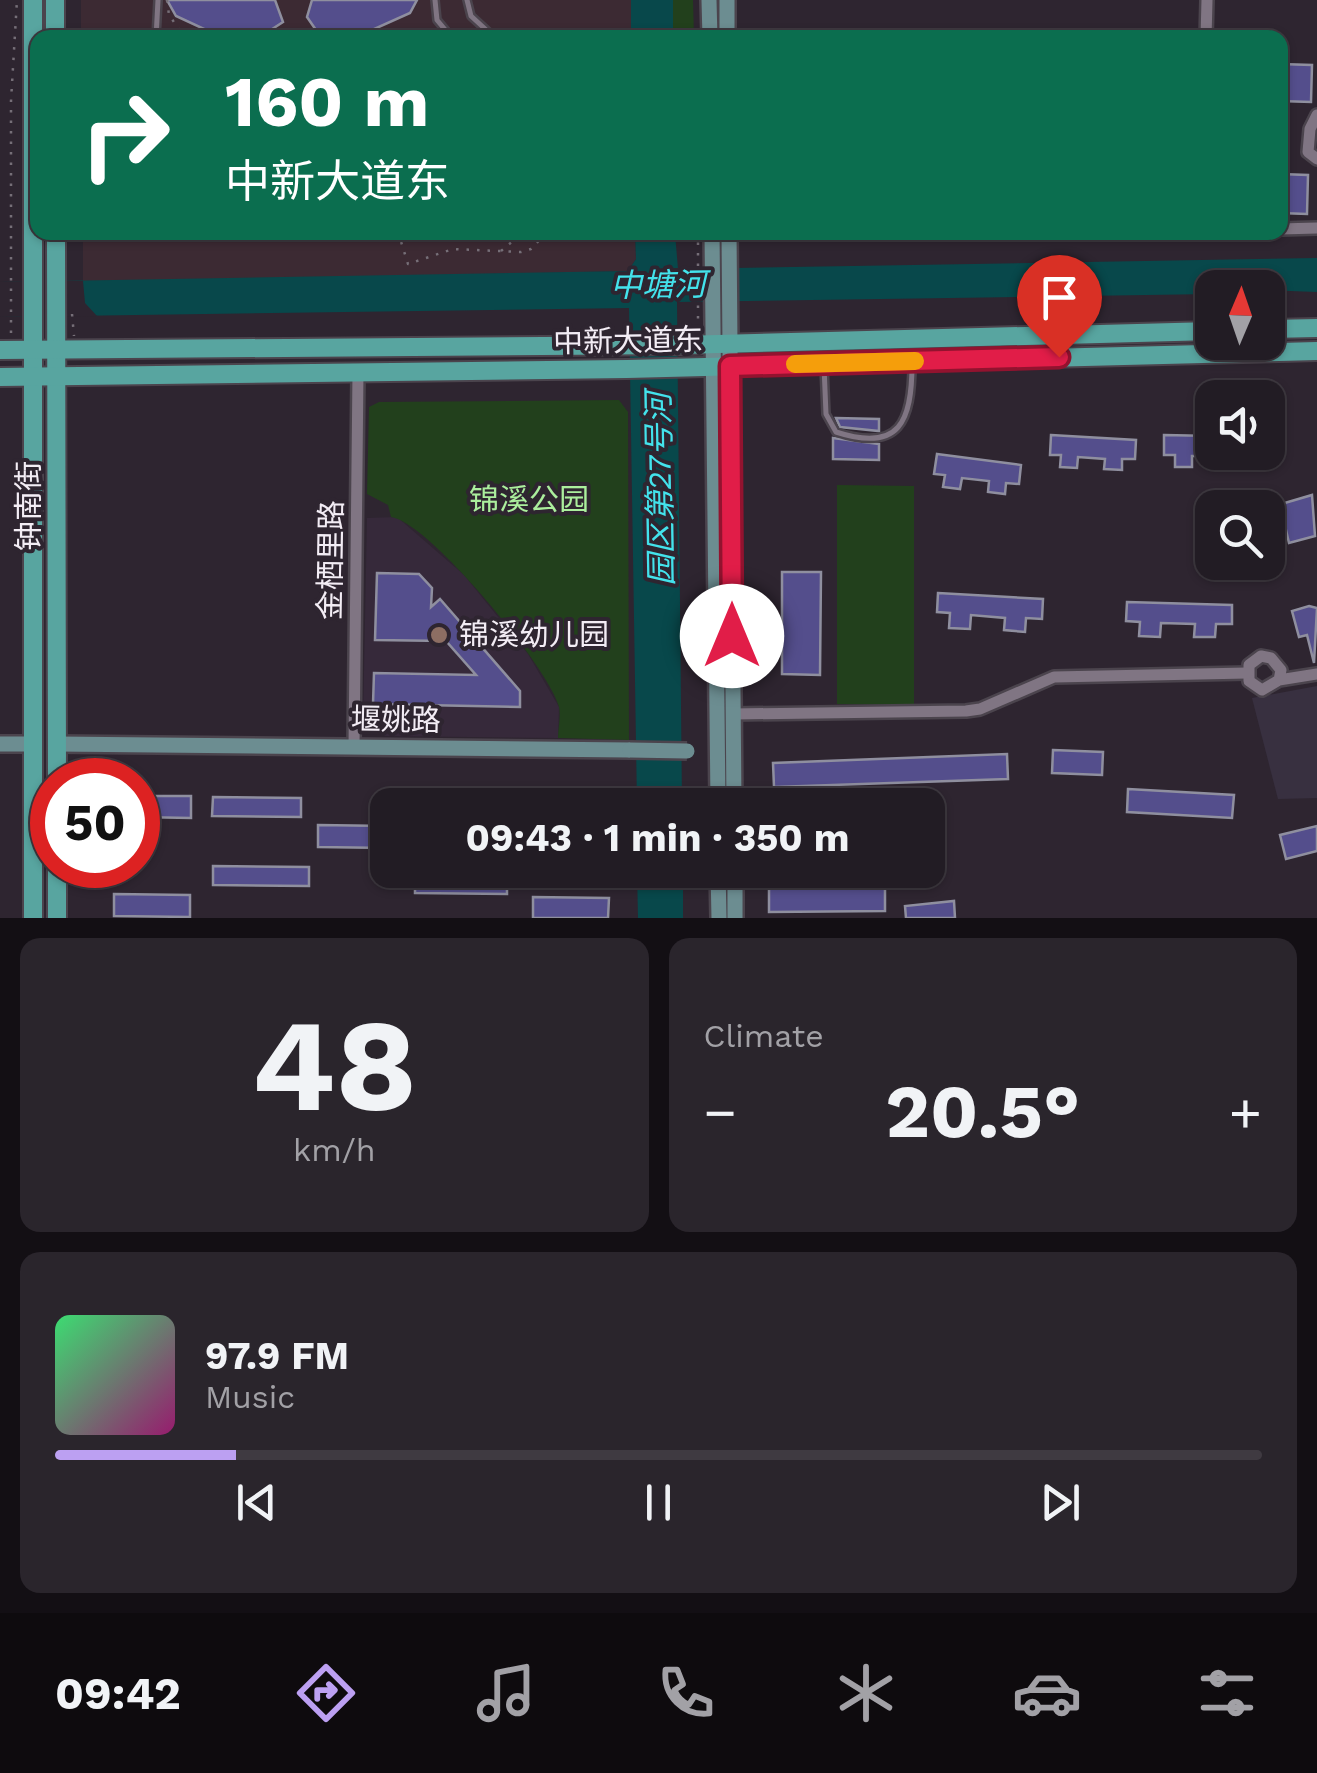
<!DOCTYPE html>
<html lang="en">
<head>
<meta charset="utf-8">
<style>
	body { margin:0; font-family:"Work Sans","Noto Sans SC",sans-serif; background:#2a252c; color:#f1f3f6; height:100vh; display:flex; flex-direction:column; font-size:38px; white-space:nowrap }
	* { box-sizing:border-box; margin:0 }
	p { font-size:32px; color:#a2a1a6 }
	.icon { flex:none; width:55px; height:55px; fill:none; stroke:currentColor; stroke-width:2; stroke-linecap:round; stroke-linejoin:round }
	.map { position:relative; height:918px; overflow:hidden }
	.panel { display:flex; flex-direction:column; gap:20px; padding:20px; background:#130f14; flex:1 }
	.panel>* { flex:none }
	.banner { position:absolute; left:30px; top:30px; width:1258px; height:210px; border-radius:20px; box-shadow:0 2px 8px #0004,0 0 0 2px #3f3a41; background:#0b6e4f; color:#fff; overflow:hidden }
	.needle { width:65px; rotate:2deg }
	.fabs { position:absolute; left:1195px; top:270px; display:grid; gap:20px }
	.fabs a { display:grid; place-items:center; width:90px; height:90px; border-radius:20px; background:#221c24; box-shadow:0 2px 8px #0004,0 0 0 2px #3f3a41; font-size:50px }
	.speed { position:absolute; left:30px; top:758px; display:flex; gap:20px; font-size:50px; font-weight:700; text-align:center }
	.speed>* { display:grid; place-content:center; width:130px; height:130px; border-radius:50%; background:#221c24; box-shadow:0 2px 8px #0004,0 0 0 2px #3f3a41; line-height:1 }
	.speed .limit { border:15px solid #d22; background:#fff; color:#111 }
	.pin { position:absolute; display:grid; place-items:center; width:85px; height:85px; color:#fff; margin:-102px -42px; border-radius:50% 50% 50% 0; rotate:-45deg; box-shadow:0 0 10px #0007 }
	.pin .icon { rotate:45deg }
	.me { position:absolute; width:110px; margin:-55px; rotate:0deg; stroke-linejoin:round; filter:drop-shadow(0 0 8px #0008) }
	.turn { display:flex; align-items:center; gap:35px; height:210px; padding:0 30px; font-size:45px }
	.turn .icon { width:130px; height:130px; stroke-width:2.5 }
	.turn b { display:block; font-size:70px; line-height:85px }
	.big { font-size:75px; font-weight:700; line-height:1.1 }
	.panel .tile { flex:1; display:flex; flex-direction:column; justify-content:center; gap:15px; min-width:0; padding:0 35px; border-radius:20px; background:#2a252c }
	.panel .dial { align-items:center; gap:0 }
	.dial b { font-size:130px; line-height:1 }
	.song { display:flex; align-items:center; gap:30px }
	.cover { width:120px; height:120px; border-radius:15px; background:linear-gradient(135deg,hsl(140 70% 55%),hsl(320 70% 35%)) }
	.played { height:10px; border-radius:5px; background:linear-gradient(90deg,#bca0f2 15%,#3f3a41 15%) }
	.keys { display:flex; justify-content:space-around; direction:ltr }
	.heat { display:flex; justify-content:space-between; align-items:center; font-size:55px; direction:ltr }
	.panel .tiles { flex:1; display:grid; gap:20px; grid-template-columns:1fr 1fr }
	.tile:last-child { grid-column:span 2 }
	.trip { position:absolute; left:370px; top:788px; width:575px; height:100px; border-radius:20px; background:#221c24; box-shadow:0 2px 8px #0004,0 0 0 2px #3f3a41; font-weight:700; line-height:100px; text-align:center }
	.dock { display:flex; height:160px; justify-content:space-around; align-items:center; background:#0e0b0e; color:#a2a1a6 }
	.dock .icon { width:70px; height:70px }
	.dock .active { color:#bca0f2 }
	.dock b { font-size:45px; color:#f1f3f6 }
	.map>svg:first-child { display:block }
	.commercial { fill:#383040 }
	.built { fill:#36293a }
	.medical { fill:#3c2a33 }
	.green { fill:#22401c }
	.water { fill:#08484b }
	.pier { fill:#2e2530 }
	.building { fill:#544e8c; stroke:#8f8f9f; stroke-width:2.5 }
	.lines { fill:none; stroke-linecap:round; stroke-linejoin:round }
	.lane-casing { stroke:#4b444d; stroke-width:10 }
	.street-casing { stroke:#4b444d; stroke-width:16 }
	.secondary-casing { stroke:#4b444d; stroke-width:20 }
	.primary-casing { stroke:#4b444d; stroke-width:22 }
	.path { stroke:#766f78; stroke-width:2.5; stroke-dasharray:2.5 8; stroke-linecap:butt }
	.lane { stroke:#807583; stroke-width:5 }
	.street { stroke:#807583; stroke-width:11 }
	.secondary { stroke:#6c8d91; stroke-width:15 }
	.primary { stroke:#58a5a0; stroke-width:18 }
	.secondary-bridge-casing { stroke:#4b444d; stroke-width:20; stroke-linecap:butt }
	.secondary-bridge { stroke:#6c8d91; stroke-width:15 }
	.route-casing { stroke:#92132f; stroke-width:25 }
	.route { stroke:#e11d48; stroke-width:18 }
	.slow { stroke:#f59e0b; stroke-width:18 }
	.education-dot { fill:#8d6e63; stroke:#2e2530; stroke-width:4 }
	.labels { text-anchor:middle; stroke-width:8; stroke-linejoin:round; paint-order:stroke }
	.street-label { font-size:30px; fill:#f3edf5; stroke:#2e2530 }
	.park-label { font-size:30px; fill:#abef9d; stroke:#2e2530 }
	.poi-label { font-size:30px; fill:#f3edf5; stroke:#2e2530; text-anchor:start }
	.water-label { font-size:32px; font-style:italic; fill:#43e3ec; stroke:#2e2530 }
</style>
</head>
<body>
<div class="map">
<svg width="1317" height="918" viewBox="0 0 1317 918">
	<rect width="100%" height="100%" fill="#2e2530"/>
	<polygon class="commercial" points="1317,686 1317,798 1278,799 1252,698"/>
	<polygon class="built" points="397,517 464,575 528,654 559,707 558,738 382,736 363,723 367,518"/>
	<g class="medical">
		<rect x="81" y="0" width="550" height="37"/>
		<polygon points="83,233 635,233 636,259 628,271 83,283"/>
	</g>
	<g class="green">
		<polygon points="673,0 693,0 694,37 673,37"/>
		<path d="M619 400 628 412 629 740 558 738C558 729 561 716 559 707 549 668 429 522 391 517L388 505 367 494 369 407 379 402Z"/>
		<polygon points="837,485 914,486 914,705 837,704"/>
	</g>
	<g class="water">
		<rect x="631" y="0" width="42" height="37"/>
		<polygon points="635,232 675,233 678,269 1317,258 1317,292 1212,288 1212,294 677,302 682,805 637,805 629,308 0,317 0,282 628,271 636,259"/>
		<polygon points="637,870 683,870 683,918 638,918"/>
	</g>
	<polygon class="pier" points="31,281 83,281 85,303 97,316 0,317 0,282"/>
	<g class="building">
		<polygon points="167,0 275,0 283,22 266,33 219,36 176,16"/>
		<polygon points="312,0 417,0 410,13 361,35 316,30 307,17"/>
		<polygon points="1280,64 1312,65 1311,102 1280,101"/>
		<polygon points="1280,174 1308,175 1307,214 1280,213"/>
		<polygon points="836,418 879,419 879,431 840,427"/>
		<polygon points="1051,435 1136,440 1135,459 1122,459 1122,470 1104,469 1105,459 1078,457 1077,468 1060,467 1061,455 1050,455"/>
		<polygon points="1164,435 1212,436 1212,456 1192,456 1192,467 1175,467 1175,455 1164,455"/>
		<polygon points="833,438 879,444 879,460 833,459"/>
		<polygon points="937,454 1021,465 1019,484 1006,483 1005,494 988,492 989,481 962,478 960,489 943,487 945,475 934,474"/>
		<polygon points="1312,495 1315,536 1289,543 1286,530 1278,532 1271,507"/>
		<polygon points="782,572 821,572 820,675 782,674"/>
		<polygon points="377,573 419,574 432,588 431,607 440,599 520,691 520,707 373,704 374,673 476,675 446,641 375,640"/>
		<polygon points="938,593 1043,599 1042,619 1026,618 1025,632 1004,630 1005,618 971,615 970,629 949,628 950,613 937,612"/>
		<polygon points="1127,602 1232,605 1232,624 1216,624 1215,637 1194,637 1195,624 1161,623 1160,637 1139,636 1140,622 1126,621"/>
		<polygon points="1309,606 1317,608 1314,663 1307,635 1299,637 1292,611"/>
		<polygon points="1053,750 1103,752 1102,775 1052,773"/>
		<polygon points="1007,754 1008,779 774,787 773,763"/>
		<polygon points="1128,789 1234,795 1232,818 1127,812"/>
		<polygon points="138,796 191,796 191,818 138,817"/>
		<polygon points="213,797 301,798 301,817 212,816"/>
		<polygon points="318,825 388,826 388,848 318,847"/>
		<polygon points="1317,826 1317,851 1286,859 1280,835"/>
		<polygon points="213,866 309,867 309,886 213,885"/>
		<polygon points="415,874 507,875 507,894 415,893"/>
		<polygon points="885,887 885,911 769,912 769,888"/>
		<polygon points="114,894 190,895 190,917 114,916"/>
		<polygon points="533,897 609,898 608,918 533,918"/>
		<polygon points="954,901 955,918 906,918 905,906"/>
	</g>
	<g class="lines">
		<defs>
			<g id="lane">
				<polyline points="435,0 437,20 452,38"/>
				<polyline points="467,0 471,16 495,38"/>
				<polyline points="156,38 158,0"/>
				<path d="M824 366 826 414 836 432C900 453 912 421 912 364"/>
			</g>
			<g id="street">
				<polyline points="1206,38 1207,0"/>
				<polyline points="1317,115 1310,129 1308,152 1317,159"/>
				<polyline points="1280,229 1317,228"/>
				<polyline points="1279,680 1281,670 1271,658 1261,656 1249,665 1249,681 1262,690 1279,680 1317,674"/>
				<polyline points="733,714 966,711 980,709 1054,677 1247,673"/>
				<polyline points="354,747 358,372"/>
			</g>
			<g id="secondary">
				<polyline points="709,0 710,38"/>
				<polyline points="727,0 727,38"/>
				<polyline points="712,232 718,805"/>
				<polyline points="729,232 734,805"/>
				<polyline points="0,744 33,744"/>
				<polyline points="57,744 630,750"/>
				<polyline points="718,870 719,918"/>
				<polyline points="735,870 735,918"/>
			</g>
			<g id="primary">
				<polyline points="33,0 33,918"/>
				<polyline points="55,38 55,0"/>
				<polyline points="56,232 57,780"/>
				<polyline points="1268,329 1317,328"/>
				<polyline points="0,350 681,345 1212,331"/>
				<polyline points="0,377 627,369 1317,351"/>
				<polyline points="57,865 57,918"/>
			</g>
		</defs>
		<use href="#lane" class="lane-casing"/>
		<use href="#street" class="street-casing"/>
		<use href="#secondary" class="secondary-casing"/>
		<use href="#primary" class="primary-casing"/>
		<g class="path">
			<polyline points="167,0 169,15 185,38"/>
			<polyline points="398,232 408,264 453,249 521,252 531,249 547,232"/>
			<polyline points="698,232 698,328"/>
			<polyline points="501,251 520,235 538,232"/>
			<polyline points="72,314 74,336"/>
			<polyline points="11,333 11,101 17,0"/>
		</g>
		<use href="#lane" class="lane"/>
		<use href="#street" class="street"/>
		<use href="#secondary" class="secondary"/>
		<use href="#primary" class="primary"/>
		<defs>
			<polyline id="secondary-bridge" points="630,750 687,751"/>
		</defs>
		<use href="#secondary-bridge" class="secondary-bridge-casing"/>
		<use href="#secondary-bridge" class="secondary-bridge"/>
	</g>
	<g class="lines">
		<defs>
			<polyline id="route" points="732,636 730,366 1059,357"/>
		</defs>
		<use href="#route" class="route-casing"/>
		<use href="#route" class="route"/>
		<polyline class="slow" points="795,364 915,361"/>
	</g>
	<circle class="education-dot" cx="439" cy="635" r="10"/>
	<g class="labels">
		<g class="street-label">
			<text transform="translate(628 341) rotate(-1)" y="10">中新大道东</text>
			<text transform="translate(29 506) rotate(-90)" y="10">钟南街</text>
			<text transform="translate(331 560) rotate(-89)" y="10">金栖里路</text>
			<text transform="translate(396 720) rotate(1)" y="10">堰姚路</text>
		</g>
		<g class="park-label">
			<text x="529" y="510">锦溪公园</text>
		</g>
		<g class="poi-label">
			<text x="459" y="645">锦溪幼儿园</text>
		</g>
		<g class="water-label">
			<text transform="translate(658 285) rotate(-1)" y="11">中塘河</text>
			<text transform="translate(660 489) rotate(-91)" y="11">园区第27号河</text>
		</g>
	</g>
</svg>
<div class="fabs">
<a><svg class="needle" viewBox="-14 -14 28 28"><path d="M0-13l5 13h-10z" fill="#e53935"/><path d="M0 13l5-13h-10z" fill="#a2a1a6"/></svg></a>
<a><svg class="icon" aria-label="sound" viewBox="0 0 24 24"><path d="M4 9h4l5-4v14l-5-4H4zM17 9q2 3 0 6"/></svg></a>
<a><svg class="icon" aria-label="search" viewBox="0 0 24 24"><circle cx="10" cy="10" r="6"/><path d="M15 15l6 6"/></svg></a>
</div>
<div class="speed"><div class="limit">50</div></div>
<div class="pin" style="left:1059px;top:357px;background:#d93025"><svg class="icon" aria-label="arrive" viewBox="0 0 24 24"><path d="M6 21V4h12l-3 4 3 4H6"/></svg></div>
<svg class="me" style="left:732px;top:636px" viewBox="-20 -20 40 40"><circle r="19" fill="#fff"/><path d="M0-13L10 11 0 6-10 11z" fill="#e11d48"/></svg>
<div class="trip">09:43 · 1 min · 350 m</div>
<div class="banner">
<div class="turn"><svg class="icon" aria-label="right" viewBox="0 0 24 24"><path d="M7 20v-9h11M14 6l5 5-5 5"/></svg><div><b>160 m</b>中新大道东</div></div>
</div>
</div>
<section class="panel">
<div class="tiles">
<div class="tile dial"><b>48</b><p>km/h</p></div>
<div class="tile"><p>Climate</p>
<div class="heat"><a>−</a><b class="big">20.5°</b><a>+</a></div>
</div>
<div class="tile">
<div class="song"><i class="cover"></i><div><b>97.9 FM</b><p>Music</p></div></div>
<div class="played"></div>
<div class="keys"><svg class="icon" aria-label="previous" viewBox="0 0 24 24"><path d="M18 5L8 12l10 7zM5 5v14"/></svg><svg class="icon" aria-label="pause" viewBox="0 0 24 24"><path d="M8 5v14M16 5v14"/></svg><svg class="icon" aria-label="next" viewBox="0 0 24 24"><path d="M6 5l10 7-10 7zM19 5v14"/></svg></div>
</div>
</div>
</section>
<nav class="dock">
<b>09:42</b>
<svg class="icon active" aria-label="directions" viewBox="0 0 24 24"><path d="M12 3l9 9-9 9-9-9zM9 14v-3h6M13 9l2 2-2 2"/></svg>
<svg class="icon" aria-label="music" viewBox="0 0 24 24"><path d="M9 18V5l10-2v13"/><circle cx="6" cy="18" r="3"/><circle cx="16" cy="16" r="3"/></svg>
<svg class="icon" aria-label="phone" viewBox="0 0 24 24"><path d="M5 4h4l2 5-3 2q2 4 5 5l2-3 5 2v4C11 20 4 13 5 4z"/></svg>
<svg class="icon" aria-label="climate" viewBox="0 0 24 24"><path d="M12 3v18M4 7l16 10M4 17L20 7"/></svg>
<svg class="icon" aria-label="car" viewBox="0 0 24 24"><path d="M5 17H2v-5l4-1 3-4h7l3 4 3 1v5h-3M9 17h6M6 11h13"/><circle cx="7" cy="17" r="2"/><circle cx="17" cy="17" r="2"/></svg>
<svg class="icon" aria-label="filters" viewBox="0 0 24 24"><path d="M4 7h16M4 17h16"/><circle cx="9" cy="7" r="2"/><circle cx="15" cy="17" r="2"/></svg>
</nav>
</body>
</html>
